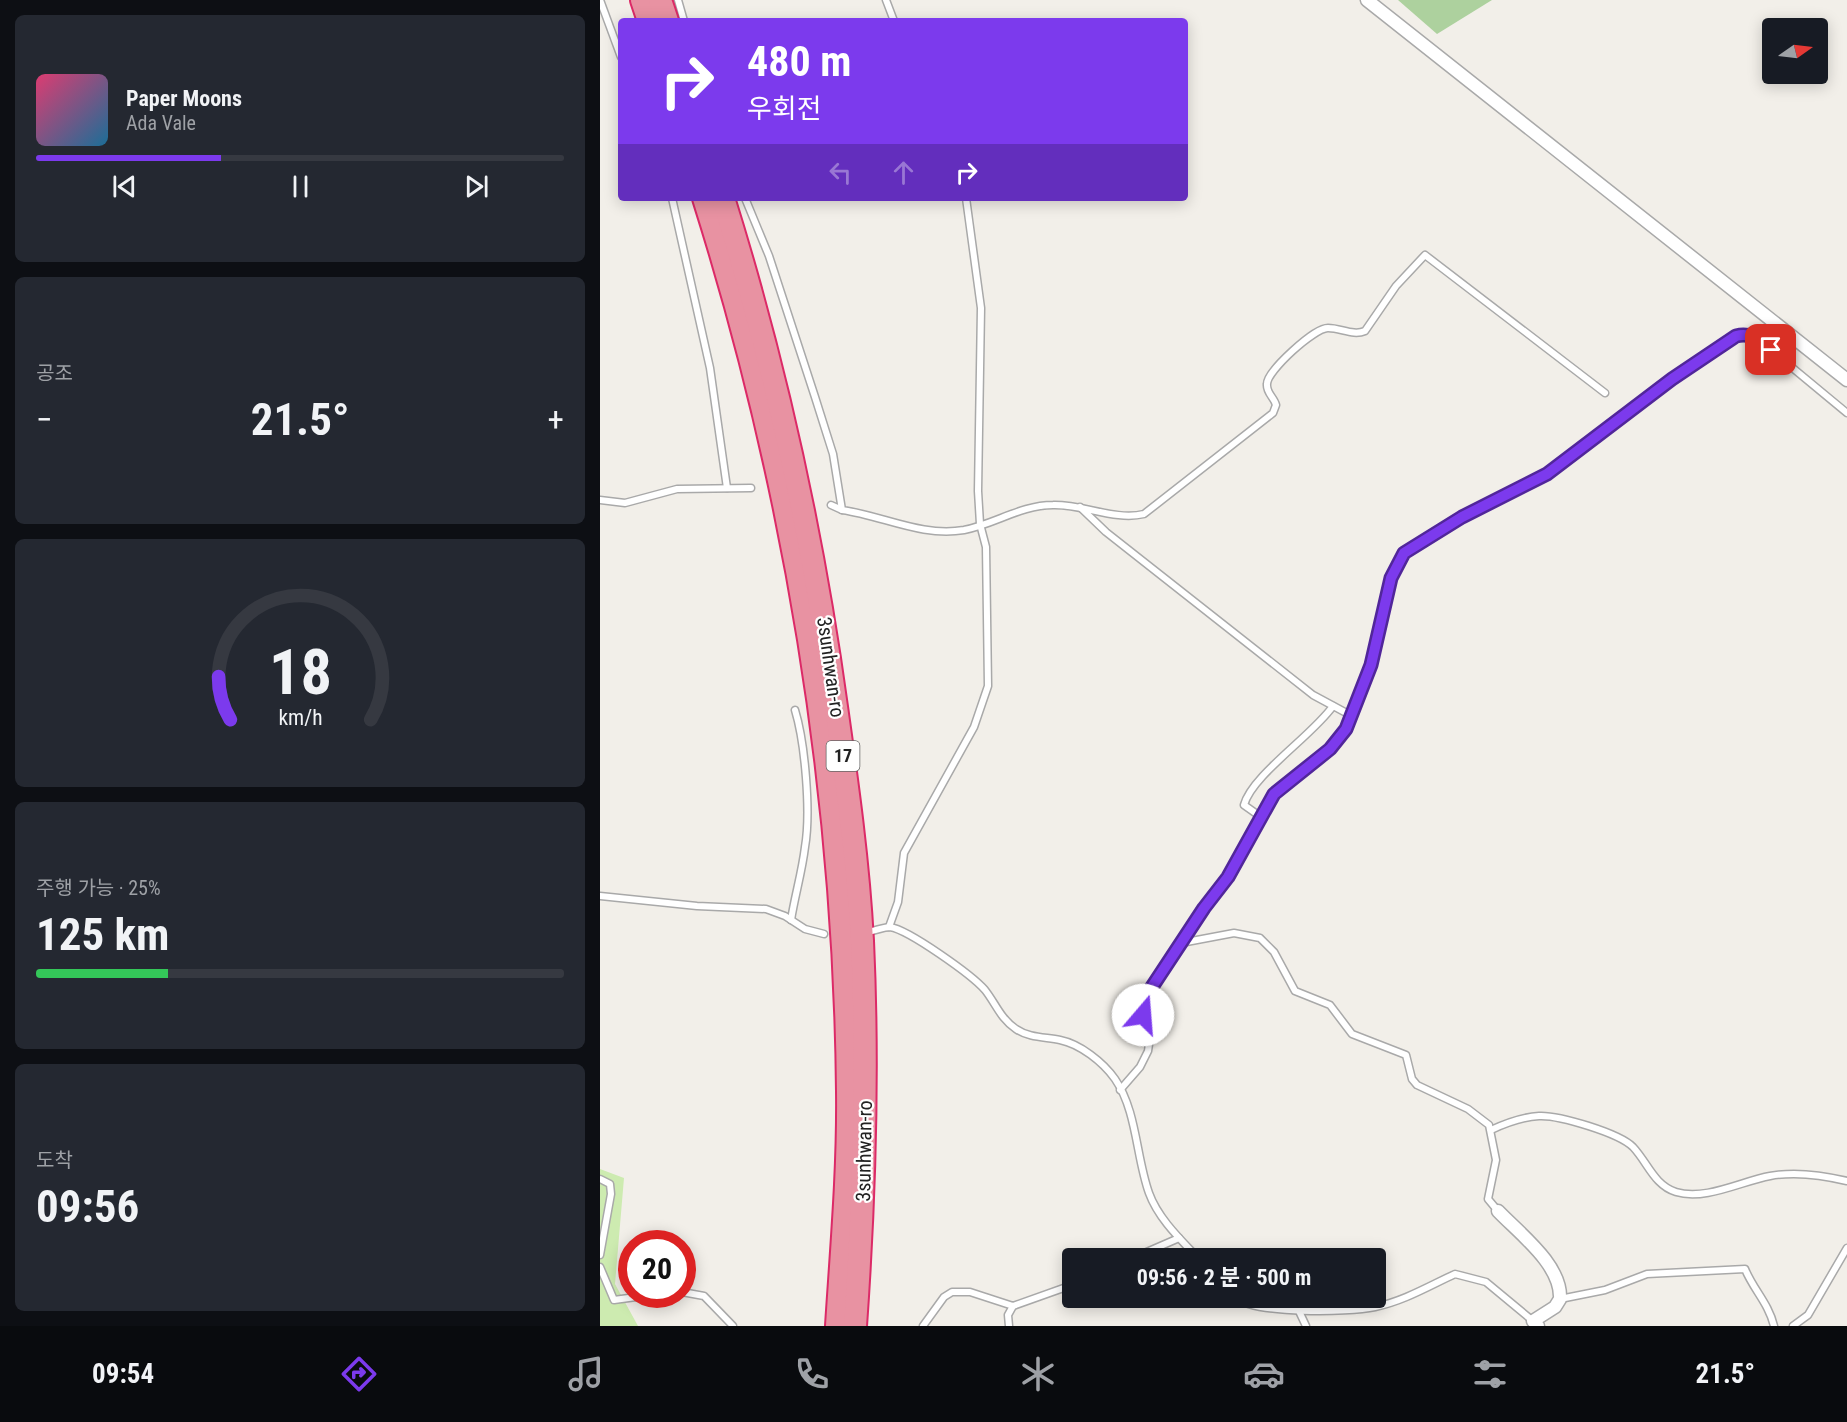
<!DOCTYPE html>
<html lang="ko">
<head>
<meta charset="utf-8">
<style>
	body { margin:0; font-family:"Roboto Condensed","Noto Sans KR",sans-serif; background:#242831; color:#f1f3f6; height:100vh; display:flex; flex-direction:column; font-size:22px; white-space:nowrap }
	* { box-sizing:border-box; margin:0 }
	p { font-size:20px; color:#9ea1a6 }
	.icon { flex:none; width:33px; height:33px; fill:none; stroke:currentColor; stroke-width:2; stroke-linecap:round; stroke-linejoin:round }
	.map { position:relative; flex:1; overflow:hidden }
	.sheet { display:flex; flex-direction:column; gap:15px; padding:15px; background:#0d0f14; width:600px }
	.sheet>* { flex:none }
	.banner { position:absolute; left:18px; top:18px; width:570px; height:183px; border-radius:6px; box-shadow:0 3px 15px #0003; background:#7c3aed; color:#fff; overflow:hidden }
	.needle { width:39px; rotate:76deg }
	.tools { position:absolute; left:1162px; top:18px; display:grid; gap:12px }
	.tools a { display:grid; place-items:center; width:66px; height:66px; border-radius:6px; background:#171b24; box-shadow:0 3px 15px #0003; font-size:30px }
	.speed { position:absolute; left:18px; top:1230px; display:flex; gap:12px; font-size:30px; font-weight:700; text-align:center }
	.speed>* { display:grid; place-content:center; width:78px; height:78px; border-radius:50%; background:#171b24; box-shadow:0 3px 15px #0003; line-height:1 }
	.speed .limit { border:9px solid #d22; background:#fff; color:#111 }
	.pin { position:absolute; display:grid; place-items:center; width:51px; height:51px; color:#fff; margin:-26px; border-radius:12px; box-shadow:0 3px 9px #0006 }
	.me { position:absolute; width:66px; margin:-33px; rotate:18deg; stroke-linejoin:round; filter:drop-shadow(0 0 4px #0008) }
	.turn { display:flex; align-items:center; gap:21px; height:126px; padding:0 30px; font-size:27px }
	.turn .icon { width:78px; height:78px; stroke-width:2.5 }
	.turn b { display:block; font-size:42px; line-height:51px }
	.lanes { display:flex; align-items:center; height:57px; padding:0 30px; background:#0003; justify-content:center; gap:30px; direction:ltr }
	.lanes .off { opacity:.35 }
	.big { font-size:45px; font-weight:700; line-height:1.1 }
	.sheet .tile { flex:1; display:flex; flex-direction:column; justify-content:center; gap:9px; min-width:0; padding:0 21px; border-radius:9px; background:#242831 }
	.sheet .dial { align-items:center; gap:0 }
	.dial svg { height:156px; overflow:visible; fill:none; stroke:#363941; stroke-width:7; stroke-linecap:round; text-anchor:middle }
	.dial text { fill:#f1f3f6; stroke:none }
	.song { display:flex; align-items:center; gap:18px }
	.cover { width:72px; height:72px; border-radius:9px; background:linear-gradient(135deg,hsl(340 70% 55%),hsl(200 70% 35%)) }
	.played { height:6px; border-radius:3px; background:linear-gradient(90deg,#7c3aed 35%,#363941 35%) }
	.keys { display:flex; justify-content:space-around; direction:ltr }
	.heat { display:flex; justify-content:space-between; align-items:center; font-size:33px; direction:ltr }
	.charge { height:9px; border-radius:4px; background:linear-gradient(90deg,#34c759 25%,#363941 0) }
	.trip { position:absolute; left:462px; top:1248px; width:324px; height:60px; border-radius:6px; background:#171b24; box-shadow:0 3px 15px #0003; font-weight:700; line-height:60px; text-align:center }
	.tab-bar { display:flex; height:96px; justify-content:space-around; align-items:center; background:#090b0e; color:#9ea1a6 }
	.tab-bar .icon { width:42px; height:42px }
	.tab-bar .selected { color:#7c3aed }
	.tab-bar b { font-size:27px; color:#f1f3f6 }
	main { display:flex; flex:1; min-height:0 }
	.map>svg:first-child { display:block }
	.grass { fill:#cdebb0 }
	.forest { fill:#add19e }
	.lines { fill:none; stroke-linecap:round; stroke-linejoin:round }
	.lane-casing { stroke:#a9a9a9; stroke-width:9 }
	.street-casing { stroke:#a9a9a9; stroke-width:15 }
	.highway-casing { stroke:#dc2a67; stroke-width:26 }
	.lane { stroke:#fff; stroke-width:6 }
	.street { stroke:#fff; stroke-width:12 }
	.highway { stroke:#e892a2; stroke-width:22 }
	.route-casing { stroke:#51269a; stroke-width:15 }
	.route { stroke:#7c3aed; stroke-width:10 }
	.labels { text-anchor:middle; stroke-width:4.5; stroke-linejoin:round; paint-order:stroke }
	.shield { fill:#fff; stroke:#646464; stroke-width:1.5 }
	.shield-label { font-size:18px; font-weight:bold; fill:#222 }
	.street-label { font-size:20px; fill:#222; stroke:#fff }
</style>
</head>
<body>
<main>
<section class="sheet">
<div class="tile">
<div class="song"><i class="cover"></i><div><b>Paper Moons</b><p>Ada Vale</p></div></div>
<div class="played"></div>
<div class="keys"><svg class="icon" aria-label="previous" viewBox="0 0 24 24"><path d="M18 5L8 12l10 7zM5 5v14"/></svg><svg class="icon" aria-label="pause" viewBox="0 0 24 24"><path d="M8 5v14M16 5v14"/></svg><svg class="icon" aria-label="next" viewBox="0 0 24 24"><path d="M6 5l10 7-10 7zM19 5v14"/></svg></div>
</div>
<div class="tile"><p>공조</p>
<div class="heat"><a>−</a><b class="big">21.5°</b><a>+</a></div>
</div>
<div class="tile dial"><svg viewBox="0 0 100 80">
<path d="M14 69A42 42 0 1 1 86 69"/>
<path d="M14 69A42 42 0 0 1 8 47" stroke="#7c3aed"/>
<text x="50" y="56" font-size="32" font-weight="700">18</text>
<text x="50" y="72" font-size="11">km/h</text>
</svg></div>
<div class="tile"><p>주행 가능 · 25%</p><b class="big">125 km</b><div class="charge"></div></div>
<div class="tile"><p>도착</p><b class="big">09:56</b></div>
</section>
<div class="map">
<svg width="1247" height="1326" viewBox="0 0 1247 1326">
	<rect width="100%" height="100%" fill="#f2efe9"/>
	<polygon class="grass" points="0,1169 24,1178 15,1284 38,1326 0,1326"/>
	<polygon class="forest" points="798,0 892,0 837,34"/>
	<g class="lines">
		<defs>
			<g id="lane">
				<polyline points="0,0 21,57"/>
				<polyline points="78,0 84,21"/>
				<polyline points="286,0 294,21"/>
				<polyline points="72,198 110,368 127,488"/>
				<path d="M145 198 169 256 215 397 233 454 242 510C284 516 321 537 364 530 395 524 421 505 453 505 483 504 515 521 544 514L673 413 676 405C674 397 666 393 667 384 667 371 714 328 728 328 741 328 753 336 765 331L796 286 825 255 1005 393"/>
				<polyline points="0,500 25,503 77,489 151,488"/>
				<polyline points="231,505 242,510"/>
				<polyline points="480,507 506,532 713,695 752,716"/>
				<path d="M661 817 644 805C652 775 713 735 733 706"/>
				<polyline points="0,896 97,906 166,909 185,916 205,929 224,934"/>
				<path d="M191 920C195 895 202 872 205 847 211 812 205 743 195 710"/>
				<polyline points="289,927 298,902 304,853 374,727 388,686 386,547 380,524 378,491 381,308 366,198"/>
				<path d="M272 931C277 930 285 927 290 927 309 930 372 975 385 990 396 1004 400 1018 416 1029 429 1038 445 1037 460 1040 480 1044 503 1062 515 1079 537 1111 536 1157 549 1193 558 1218 580 1239 598 1258"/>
				<polyline points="581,943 634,933 660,938 674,952 695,991 730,1005 752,1034 806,1055 812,1079 817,1085 868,1109 889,1125 896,1160 888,1199 898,1211"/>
				<polyline points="520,1090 540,1067 548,1051 550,1037 543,1015 546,996 604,908 629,877 674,794 730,749 746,729 771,665 791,578 804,553 862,517 947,474 1072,379 1136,336 1146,333 1154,336 1247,413"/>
				<path d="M891 1130C906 1123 922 1117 939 1116 959 1115 1019 1133 1033 1147 1048 1163 1054 1185 1076 1192 1105 1201 1142 1181 1170 1176 1196 1171 1222 1175 1247 1181"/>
				<polyline points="0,1179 10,1184 11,1194 0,1255"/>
				<polyline points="533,1258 579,1238"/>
				<polyline points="0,1267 14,1300 58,1294"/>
				<polyline points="82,1292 104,1296 133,1326"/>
				<path d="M635 1298C657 1314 747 1313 775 1307 804 1301 829 1286 855 1274L886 1282 933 1321"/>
				<path d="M960 1299 1005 1290 1047 1274 1145 1269C1153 1289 1169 1304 1174 1326"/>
				<polyline points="698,1309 706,1326"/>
				<polyline points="323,1326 344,1297 352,1292 370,1292 413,1306 472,1285"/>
				<polyline points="409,1326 408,1315 413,1306"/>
				<polyline points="1193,1326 1208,1315 1247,1248"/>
			</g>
			<g id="street">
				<polyline points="767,0 1247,380"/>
				<path d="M898 1211C920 1234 962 1265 960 1299L955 1307 933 1321 938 1326"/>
			</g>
			<g id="highway">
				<polyline points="42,0 49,21"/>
				<polyline points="60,0 67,21"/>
				<path d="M104 198C195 486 245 789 248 1091 249 1169 242 1248 237 1326"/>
				<path d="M123 198C176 368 212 531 236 707 247 785 258 863 262 941 268 1070 264 1198 255 1326"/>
			</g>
		</defs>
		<use href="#lane" class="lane-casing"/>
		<use href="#street" class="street-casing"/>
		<use href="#highway" class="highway-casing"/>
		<use href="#lane" class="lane"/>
		<use href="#street" class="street"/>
		<use href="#highway" class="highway"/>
	</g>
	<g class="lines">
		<defs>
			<path id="route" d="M543 1015 546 996 604 908 628 877 674 794 730 749 746 729 771 665 791 578 804 553 862 517 947 474 1072 379 1136 336C1152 332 1159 341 1171 350"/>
		</defs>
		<use href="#route" class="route-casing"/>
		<use href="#route" class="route"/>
	</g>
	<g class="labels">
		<rect class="shield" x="226.5" y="741" width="33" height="30" rx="4.5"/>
		<g class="shield-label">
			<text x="243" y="762">17</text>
		</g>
		<g class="street-label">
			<text transform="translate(231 667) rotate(82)" y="7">3sunhwan-ro</text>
			<text transform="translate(264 1151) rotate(-89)" y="7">3sunhwan-ro</text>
		</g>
	</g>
</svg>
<div class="tools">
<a><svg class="needle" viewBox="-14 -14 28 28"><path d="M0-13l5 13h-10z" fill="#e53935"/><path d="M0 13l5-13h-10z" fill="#9ea1a6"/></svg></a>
</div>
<div class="speed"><div class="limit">20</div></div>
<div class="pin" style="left:1171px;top:350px;background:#d93025"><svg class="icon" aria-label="arrive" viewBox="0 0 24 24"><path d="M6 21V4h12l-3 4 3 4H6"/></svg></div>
<svg class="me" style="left:543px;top:1015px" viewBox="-20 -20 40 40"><circle r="19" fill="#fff"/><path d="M0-13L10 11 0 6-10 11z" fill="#7c3aed"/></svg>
<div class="trip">09:56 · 2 분 · 500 m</div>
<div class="banner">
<div class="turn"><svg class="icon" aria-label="right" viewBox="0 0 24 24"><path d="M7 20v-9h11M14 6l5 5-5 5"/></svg><div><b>480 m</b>우회전</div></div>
<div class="lanes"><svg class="icon off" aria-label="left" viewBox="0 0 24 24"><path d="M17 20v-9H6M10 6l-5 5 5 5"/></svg><svg class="icon off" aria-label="ahead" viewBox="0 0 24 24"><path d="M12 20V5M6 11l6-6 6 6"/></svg><svg class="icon" aria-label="right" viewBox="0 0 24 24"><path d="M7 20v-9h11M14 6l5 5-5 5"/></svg></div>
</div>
</div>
</main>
<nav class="tab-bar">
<b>09:54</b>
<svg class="icon selected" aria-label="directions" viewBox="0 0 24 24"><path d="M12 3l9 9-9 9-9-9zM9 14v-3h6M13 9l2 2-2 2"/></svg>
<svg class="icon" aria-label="music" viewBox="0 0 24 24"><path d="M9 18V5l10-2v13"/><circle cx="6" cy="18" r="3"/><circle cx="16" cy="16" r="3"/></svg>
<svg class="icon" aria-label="phone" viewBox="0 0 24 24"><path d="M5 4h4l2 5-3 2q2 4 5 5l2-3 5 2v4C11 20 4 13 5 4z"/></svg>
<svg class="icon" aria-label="climate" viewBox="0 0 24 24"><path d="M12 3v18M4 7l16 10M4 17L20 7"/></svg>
<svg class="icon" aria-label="car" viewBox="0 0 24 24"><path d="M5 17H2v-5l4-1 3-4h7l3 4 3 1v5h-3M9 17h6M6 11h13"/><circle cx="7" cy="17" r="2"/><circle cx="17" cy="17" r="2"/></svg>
<svg class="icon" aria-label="filters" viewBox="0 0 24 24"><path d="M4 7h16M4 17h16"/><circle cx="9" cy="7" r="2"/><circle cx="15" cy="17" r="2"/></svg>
<b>21.5°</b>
</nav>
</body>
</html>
